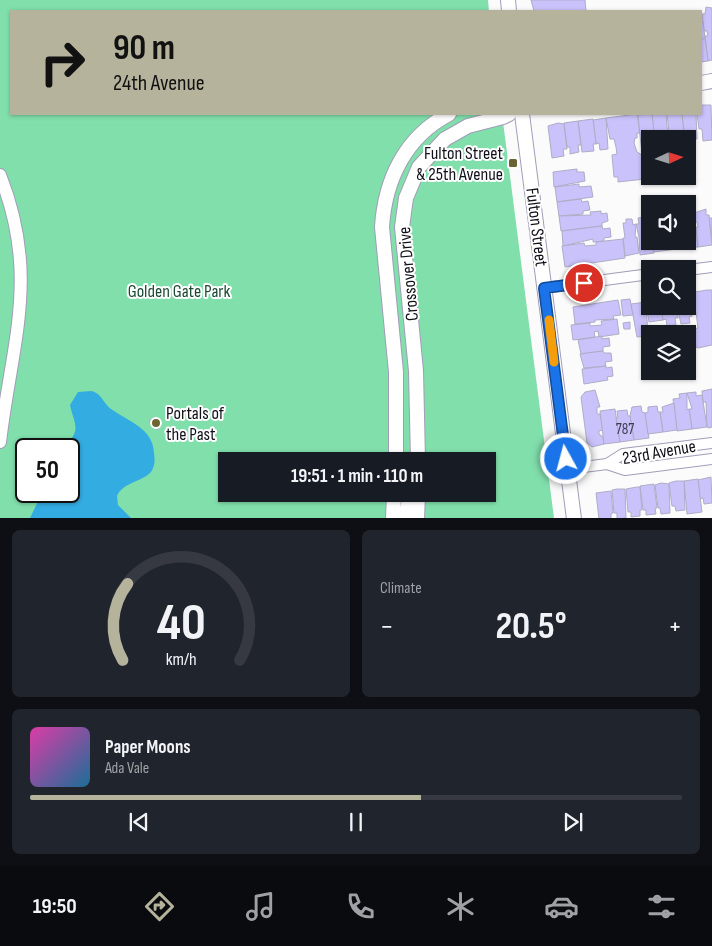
<!DOCTYPE html>
<html lang="en">
<head>
<meta charset="utf-8">
<style>
	body { margin:0; font-family:"Sofia Sans Condensed",sans-serif; background:#20242c; color:#f1f3f6; height:100vh; display:flex; flex-direction:column; font-size:19px; white-space:nowrap }
	* { box-sizing:border-box; margin:0 }
	p { font-size:16px; color:#9ea1a6 }
	.icon { flex:none; width:28px; height:28px; fill:none; stroke:currentColor; stroke-width:2; stroke-linecap:round; stroke-linejoin:round }
	.map { position:relative; height:518px; overflow:hidden }
	.details { display:flex; flex-direction:column; gap:12px; padding:12px; background:#0d0f14; flex:1 }
	.details>* { flex:none }
	.top-card { position:absolute; left:10px; top:10px; width:692px; height:105px; border-radius:0px; box-shadow:0 1px 4px #0004; background:#b6b39d; color:#111; overflow:hidden }
	.needle { width:32px; rotate:86deg }
	.fabs { position:absolute; left:641px; top:130px; display:grid; gap:10px }
	.fabs a { display:grid; place-items:center; width:55px; height:55px; border-radius:0px; background:#171b24; box-shadow:0 1px 4px #0004; font-size:25px }
	.speed { position:absolute; left:15px; top:438px; display:flex; gap:10px; font-size:25px; font-weight:700; text-align:center }
	.speed>* { display:grid; place-content:center; width:65px; height:65px; border-radius:50%; background:#171b24; box-shadow:0 1px 4px #0004; line-height:1 }
	.speed .limit { border:2px solid #111; border-radius:8px; background:#fff; color:#111 }
	.pin { position:absolute; display:grid; place-items:center; width:42px; height:42px; color:#fff; margin:-21px; border:2px solid #fff; border-radius:50%; box-shadow:0 1px 5px #0007 }
	.me { position:absolute; width:55px; margin:-28px; rotate:353deg; stroke-linejoin:round; filter:drop-shadow(0 0 4px #0008) }
	.turn { display:flex; align-items:center; gap:18px; height:105px; padding:0 20px; font-size:22px }
	.turn .icon { width:65px; height:65px; stroke-width:2.5 }
	.turn b { display:block; font-size:35px; line-height:42px }
	.big { font-size:38px; font-weight:700; line-height:1.1 }
	.details .widget { flex:1; display:flex; flex-direction:column; justify-content:center; gap:8px; min-width:0; padding:0 18px; border-radius:8px; background:#20242c }
	.details .dial { align-items:center; gap:0 }
	.dial svg { height:130px; overflow:visible; fill:none; stroke:#363941; stroke-width:7; stroke-linecap:round; text-anchor:middle }
	.dial text { fill:#f1f3f6; stroke:none }
	.song { display:flex; align-items:center; gap:15px }
	.cover { width:60px; height:60px; border-radius:8px; background:linear-gradient(135deg,hsl(320 70% 55%),hsl(200 70% 35%)) }
	.played { height:5px; border-radius:2px; background:linear-gradient(90deg,#b6b39d 60%,#363941 60%) }
	.keys { display:flex; justify-content:space-around; direction:ltr }
	.heat { display:flex; justify-content:space-between; align-items:center; font-size:28px; direction:ltr }
	.details .tiles { flex:1; display:grid; gap:12px; grid-template-columns:1fr 1fr }
	.widget:last-child { grid-column:span 2 }
	.trip { position:absolute; left:218px; top:452px; width:278px; height:50px; border-radius:0px; background:#171b24; box-shadow:0 1px 4px #0004; font-weight:700; line-height:50px; text-align:center }
	.menu { display:flex; height:80px; justify-content:space-around; align-items:center; background:#090b0e; color:#9ea1a6 }
	.menu .icon { width:35px; height:35px }
	.menu .on { color:#b6b39d }
	.menu b { font-size:22px; color:#f1f3f6 }
	.map>svg:first-child { display:block }
	.green { fill:#81dfac; fill-rule:evenodd }
	.water { fill:#33ace2 }
	.building { fill:#cac2fa; stroke:#afacc7 }
	.lines { fill:none; stroke-linecap:round; stroke-linejoin:round }
	.minor-casing { stroke:#a19db8; stroke-width:12 }
	.tertiary-casing { stroke:#a19db8; stroke-width:14 }
	.secondary-casing { stroke:#a19db8; stroke-width:16 }
	.minor { stroke:#fff; stroke-width:10 }
	.tertiary { stroke:#fff; stroke-width:12 }
	.secondary { stroke:#fff; stroke-width:14 }
	.route-casing { stroke:#114b97; stroke-width:12 }
	.route { stroke:#1a73e8; stroke-width:9 }
	.slow { stroke:#f59e0b; stroke-width:9 }
	.poi-dot { fill:#6d6531; stroke:#fff; stroke-width:2 }
	.labels { text-anchor:middle; stroke-width:4; stroke-linejoin:round; paint-order:stroke }
	.number-label { font-size:15px; fill:#3f3c51 }
	.poi-label { font-size:18px; fill:#111019; stroke:#fff; text-anchor:end }
	.street-label { font-size:18px; fill:#111019; stroke:#fff }
	.park-label { font-size:18px; fill:#1e4a33; stroke:#fff }
</style>
</head>
<body>
<div class="map">
<svg width="712" height="519" viewBox="0 0 712 519">
	<rect width="100%" height="100%" fill="#fbfbfb"/>
	<path class="green" d="M0 0H488L489 11H11V114H502L554 518H0ZM26 449H69V491H26ZM226 461H486V494H226Z"/>
	<path class="water" d="M92 391C102 394 103 403 111 409 129 422 153 428 154 453 155 460 155 466 151 472 142 482 123 482 117 496L118 505 131 518H30L43 491H69V449H63C82 429 75 427 70 405L78 392Z"/>
	<g class="building">
		<polygon points="531,0 585,0 586,11 534,11"/>
		<polygon points="706,7 712,8 712,60 708,61 705,36 708,36 707,31 704,31 702,14 705,14"/>
		<polygon points="701,21 703,22 705,38 701,38"/>
		<polygon points="701,39 705,39 708,61 701,62"/>
		<polygon points="702,105 711,105 712,140 703,141 702,129 699,129 697,114 701,114"/>
		<polygon points="637,114 640,133 637,133 637,138 635,138 634,143 637,152 642,155 645,179 618,182 618,177 614,177 612,155 617,154 616,147 614,139 610,139 606,118"/>
		<polygon points="652,114 666,114 668,139 658,139 657,135 654,135"/>
		<polygon points="652,114 654,132 651,133 652,139 650,139 650,174 644,174 638,115"/>
		<polygon points="667,114 682,114 684,131 681,131 682,139 673,139 672,133 669,133"/>
		<polygon points="682,114 696,114 697,139 688,140 687,131 684,131"/>
		<polygon points="606,118 608,149 600,150 599,143 596,144 593,120"/>
		<polygon points="593,119 596,144 593,144 594,151 582,152 578,121"/>
		<polygon points="578,121 581,145 578,145 579,152 570,154 570,147 567,147 564,123"/>
		<polygon points="558,123 564,124 567,149 563,149 564,156 552,158 548,126"/>
		<polygon points="577,169 577,172 584,172 585,181 554,187 553,172"/>
		<polygon points="579,184 579,187 591,186 593,197 557,202 555,187"/>
		<polygon points="581,199 582,202 588,201 590,210 583,211 583,214 559,216 557,202"/>
		<polygon points="689,202 689,209 693,209 694,228 696,227 698,247 684,248 683,241 688,241 688,204 681,203"/>
		<polygon points="706,209 706,215 709,215 712,245 698,247 696,227 698,227 697,222 695,222 694,213"/>
		<polygon points="601,211 601,214 607,213 608,221 602,223 602,226 561,231 559,216 591,215 590,212"/>
		<polygon points="644,217 645,223 648,223 650,241 653,241 654,253 640,255 639,237 636,224 639,224 638,218"/>
		<polygon points="709,218 712,218 712,238 710,225"/>
		<polygon points="626,219 632,219 633,225 636,224 635,237 637,237 639,253 625,256 623,238 625,238 623,223 626,223"/>
		<polygon points="602,226 603,229 610,228 611,237 604,238 604,241 593,242 593,239 563,246 562,231"/>
		<polygon points="623,239 625,258 565,267 562,246 584,243 585,246 596,245 596,242"/>
		<polygon points="653,241 668,241 669,250 654,252"/>
		<polygon points="668,241 683,241 684,248 669,250"/>
		<polygon points="707,290 712,290 712,345 698,348 696,347 694,329 698,328 696,312 692,312 689,293"/>
		<polygon points="689,291 692,316 689,317 690,323 681,324 677,306 688,306"/>
		<polygon points="645,297 650,297 650,306 661,306 663,320 649,322"/>
		<polygon points="630,299 633,315 623,316 621,300"/>
		<polygon points="618,300 621,315 613,316 614,319 595,320 595,322 575,324 573,307"/>
		<polygon points="646,302 648,336 637,337 631,304"/>
		<polygon points="661,306 677,306 678,318 675,318 676,325 667,326 666,319 663,320"/>
		<polygon points="617,319 619,334 599,337 598,331 594,332 595,337 573,340 571,325 590,323 590,326 602,325 601,321"/>
		<polygon points="630,322 630,329 624,329 623,323"/>
		<polygon points="602,336 602,339 609,338 610,346 603,347 603,351 581,354 578,340"/>
		<polygon points="603,351 604,353 611,353 612,361 605,362 606,366 584,368 580,354"/>
		<polygon points="606,366 606,368 612,367 613,376 607,377 608,380 584,384 582,369"/>
		<polygon points="712,389 712,427 709,428 707,427 706,402 703,402 702,391"/>
		<polygon points="595,390 600,407 597,407 597,414 600,414 603,430 599,431 599,434 603,437 604,444 592,447 587,443 581,397 585,392"/>
		<polygon points="696,392 696,396 702,395 707,427 692,429 689,409 692,409 687,393"/>
		<polygon points="687,393 687,410 689,409 692,429 677,431 673,399 680,398 679,394"/>
		<polygon points="674,403 677,430 663,432 660,412 663,412 662,407"/>
		<polygon points="641,406 642,412 645,413 649,438 634,440 630,416 632,407"/>
		<polygon points="657,406 658,412 660,412 663,432 648,434 645,413 648,412 648,407"/>
		<polygon points="615,409 620,442 604,444 600,411"/>
		<polygon points="627,410 628,416 630,416 634,440 620,442 616,418 618,418 617,411"/>
		<polygon points="154,417 162,425 157,430 149,421"/>
		<polygon points="711,477 712,503 704,504 703,498 700,499 698,480"/>
		<polygon points="698,479 702,512 687,514 684,481"/>
		<polygon points="676,481 684,481 685,510 676,511 675,506 672,506 669,483"/>
		<polygon points="661,483 669,484 670,513 661,514 660,508 658,508 655,485"/>
		<polygon points="654,484 657,508 655,508 656,514 646,515 646,510 643,510 640,486"/>
		<polygon points="637,487 640,487 642,510 640,510 640,516 631,517 631,512 628,512 626,489"/>
		<polygon points="617,489 625,489 626,518 617,519 617,513 614,513 612,490"/>
		<polygon points="611,491 613,513 611,514 611,519 599,519 596,493"/>
	</g>
	<g class="lines">
		<defs>
			<g id="minor">
				<polyline points="688,270 712,267"/>
				<polyline points="544,288 650,274"/>
				<polyline points="607,464 625,470 712,459"/>
				<polyline points="568,469 607,464 623,454 712,443"/>
			</g>
			<path id="tertiary" d="M0 175C40 276 12 341 0 442"/>
			<g id="secondary">
				<polyline points="508,0 509,11"/>
				<polyline points="701,83 712,81"/>
				<polyline points="522,114 574,519"/>
				<path d="M396 461V372L382 227C385 180 405 137 449 114"/>
				<polyline points="418,461 416,371 402,227 406,198 419,167 445,139 468,126 503,117 509,114"/>
				<polyline points="393,519 394,494"/>
				<polyline points="404,519 411,494"/>
				<polyline points="417,519 418,494"/>
			</g>
		</defs>
		<use href="#minor" class="minor-casing"/>
		<use href="#tertiary" class="tertiary-casing"/>
		<use href="#secondary" class="secondary-casing"/>
		<use href="#minor" class="minor"/>
		<use href="#tertiary" class="tertiary"/>
		<use href="#secondary" class="secondary"/>
	</g>
	<g class="lines">
		<defs>
			<polyline id="route" points="566,459 544,288 584,283"/>
		</defs>
		<use href="#route" class="route-casing"/>
		<use href="#route" class="route"/>
		<polyline class="slow" points="549,320 554,362"/>
	</g>
	<g class="poi-dot">
		<rect x="508" y="158" width="10" height="10" rx="2.5"/>
		<circle cx="156" cy="423" r="5"/>
	</g>
	<g class="labels">
		<g class="number-label">
			<text x="625" y="434">787</text>
		</g>
		<g class="poi-label">
			<text x="503" y="159">Fulton Street<tspan x="503" dy="21">&amp; 25th Avenue</tspan></text>
			<text x="166" y="419" text-anchor="start">Portals of<tspan x="166" dy="21">the Past</tspan></text>
		</g>
		<g class="street-label">
			<text transform="translate(537 227) rotate(83)" y="6">Fulton Street</text>
			<text transform="translate(408 274) rotate(-95)" y="6">Crossover Drive</text>
			<text transform="translate(659 452) rotate(-10)" y="6">23rd Avenue</text>
		</g>
		<g class="park-label">
			<text x="179" y="297">Golden Gate Park</text>
		</g>
	</g>
</svg>
<div class="fabs">
<a><svg class="needle" viewBox="-14 -14 28 28"><path d="M0-13l5 13h-10z" fill="#e53935"/><path d="M0 13l5-13h-10z" fill="#9ea1a6"/></svg></a>
<a><svg class="icon" aria-label="sound" viewBox="0 0 24 24"><path d="M4 9h4l5-4v14l-5-4H4zM17 9q2 3 0 6"/></svg></a>
<a><svg class="icon" aria-label="search" viewBox="0 0 24 24"><circle cx="10" cy="10" r="6"/><path d="M15 15l6 6"/></svg></a>
<a><svg class="icon" aria-label="layers" viewBox="0 0 24 24"><path d="M12 4l9 5-9 5-9-5zM3 14l9 5 9-5"/></svg></a>
</div>
<div class="speed"><div class="limit">50</div></div>
<div class="pin" style="left:584px;top:283px;background:#d93025"><svg class="icon" aria-label="arrive" viewBox="0 0 24 24"><path d="M6 21V4h12l-3 4 3 4H6"/></svg></div>
<svg class="me" style="left:566px;top:459px" viewBox="-20 -20 40 40"><circle r="17" fill="#1a73e8" stroke="#fff" stroke-width="3"/><path d="M0-11L8 9 0 5-8 9z" fill="#fff"/></svg>
<div class="trip">19:51 · 1 min · 110 m</div>
<div class="top-card">
<div class="turn"><svg class="icon" aria-label="right" viewBox="0 0 24 24"><path d="M7 20v-9h11M14 6l5 5-5 5"/></svg><div><b>90 m</b>24th Avenue</div></div>
</div>
</div>
<section class="details">
<div class="tiles">
<div class="widget dial"><svg viewBox="0 0 100 80">
<path d="M14 69A42 42 0 1 1 86 69"/>
<path d="M14 69A42 42 0 0 1 17 22" stroke="#b6b39d"/>
<text x="50" y="56" font-size="32" font-weight="700">40</text>
<text x="50" y="72" font-size="11">km/h</text>
</svg></div>
<div class="widget"><p>Climate</p>
<div class="heat"><a>−</a><b class="big">20.5°</b><a>+</a></div>
</div>
<div class="widget">
<div class="song"><i class="cover"></i><div><b>Paper Moons</b><p>Ada Vale</p></div></div>
<div class="played"></div>
<div class="keys"><svg class="icon" aria-label="previous" viewBox="0 0 24 24"><path d="M18 5L8 12l10 7zM5 5v14"/></svg><svg class="icon" aria-label="pause" viewBox="0 0 24 24"><path d="M8 5v14M16 5v14"/></svg><svg class="icon" aria-label="next" viewBox="0 0 24 24"><path d="M6 5l10 7-10 7zM19 5v14"/></svg></div>
</div>
</div>
</section>
<nav class="menu">
<b>19:50</b>
<svg class="icon on" aria-label="directions" viewBox="0 0 24 24"><path d="M12 3l9 9-9 9-9-9zM9 14v-3h6M13 9l2 2-2 2"/></svg>
<svg class="icon" aria-label="music" viewBox="0 0 24 24"><path d="M9 18V5l10-2v13"/><circle cx="6" cy="18" r="3"/><circle cx="16" cy="16" r="3"/></svg>
<svg class="icon" aria-label="phone" viewBox="0 0 24 24"><path d="M5 4h4l2 5-3 2q2 4 5 5l2-3 5 2v4C11 20 4 13 5 4z"/></svg>
<svg class="icon" aria-label="climate" viewBox="0 0 24 24"><path d="M12 3v18M4 7l16 10M4 17L20 7"/></svg>
<svg class="icon" aria-label="car" viewBox="0 0 24 24"><path d="M5 17H2v-5l4-1 3-4h7l3 4 3 1v5h-3M9 17h6M6 11h13"/><circle cx="7" cy="17" r="2"/><circle cx="17" cy="17" r="2"/></svg>
<svg class="icon" aria-label="filters" viewBox="0 0 24 24"><path d="M4 7h16M4 17h16"/><circle cx="9" cy="7" r="2"/><circle cx="15" cy="17" r="2"/></svg>
</nav>
</body>
</html>
